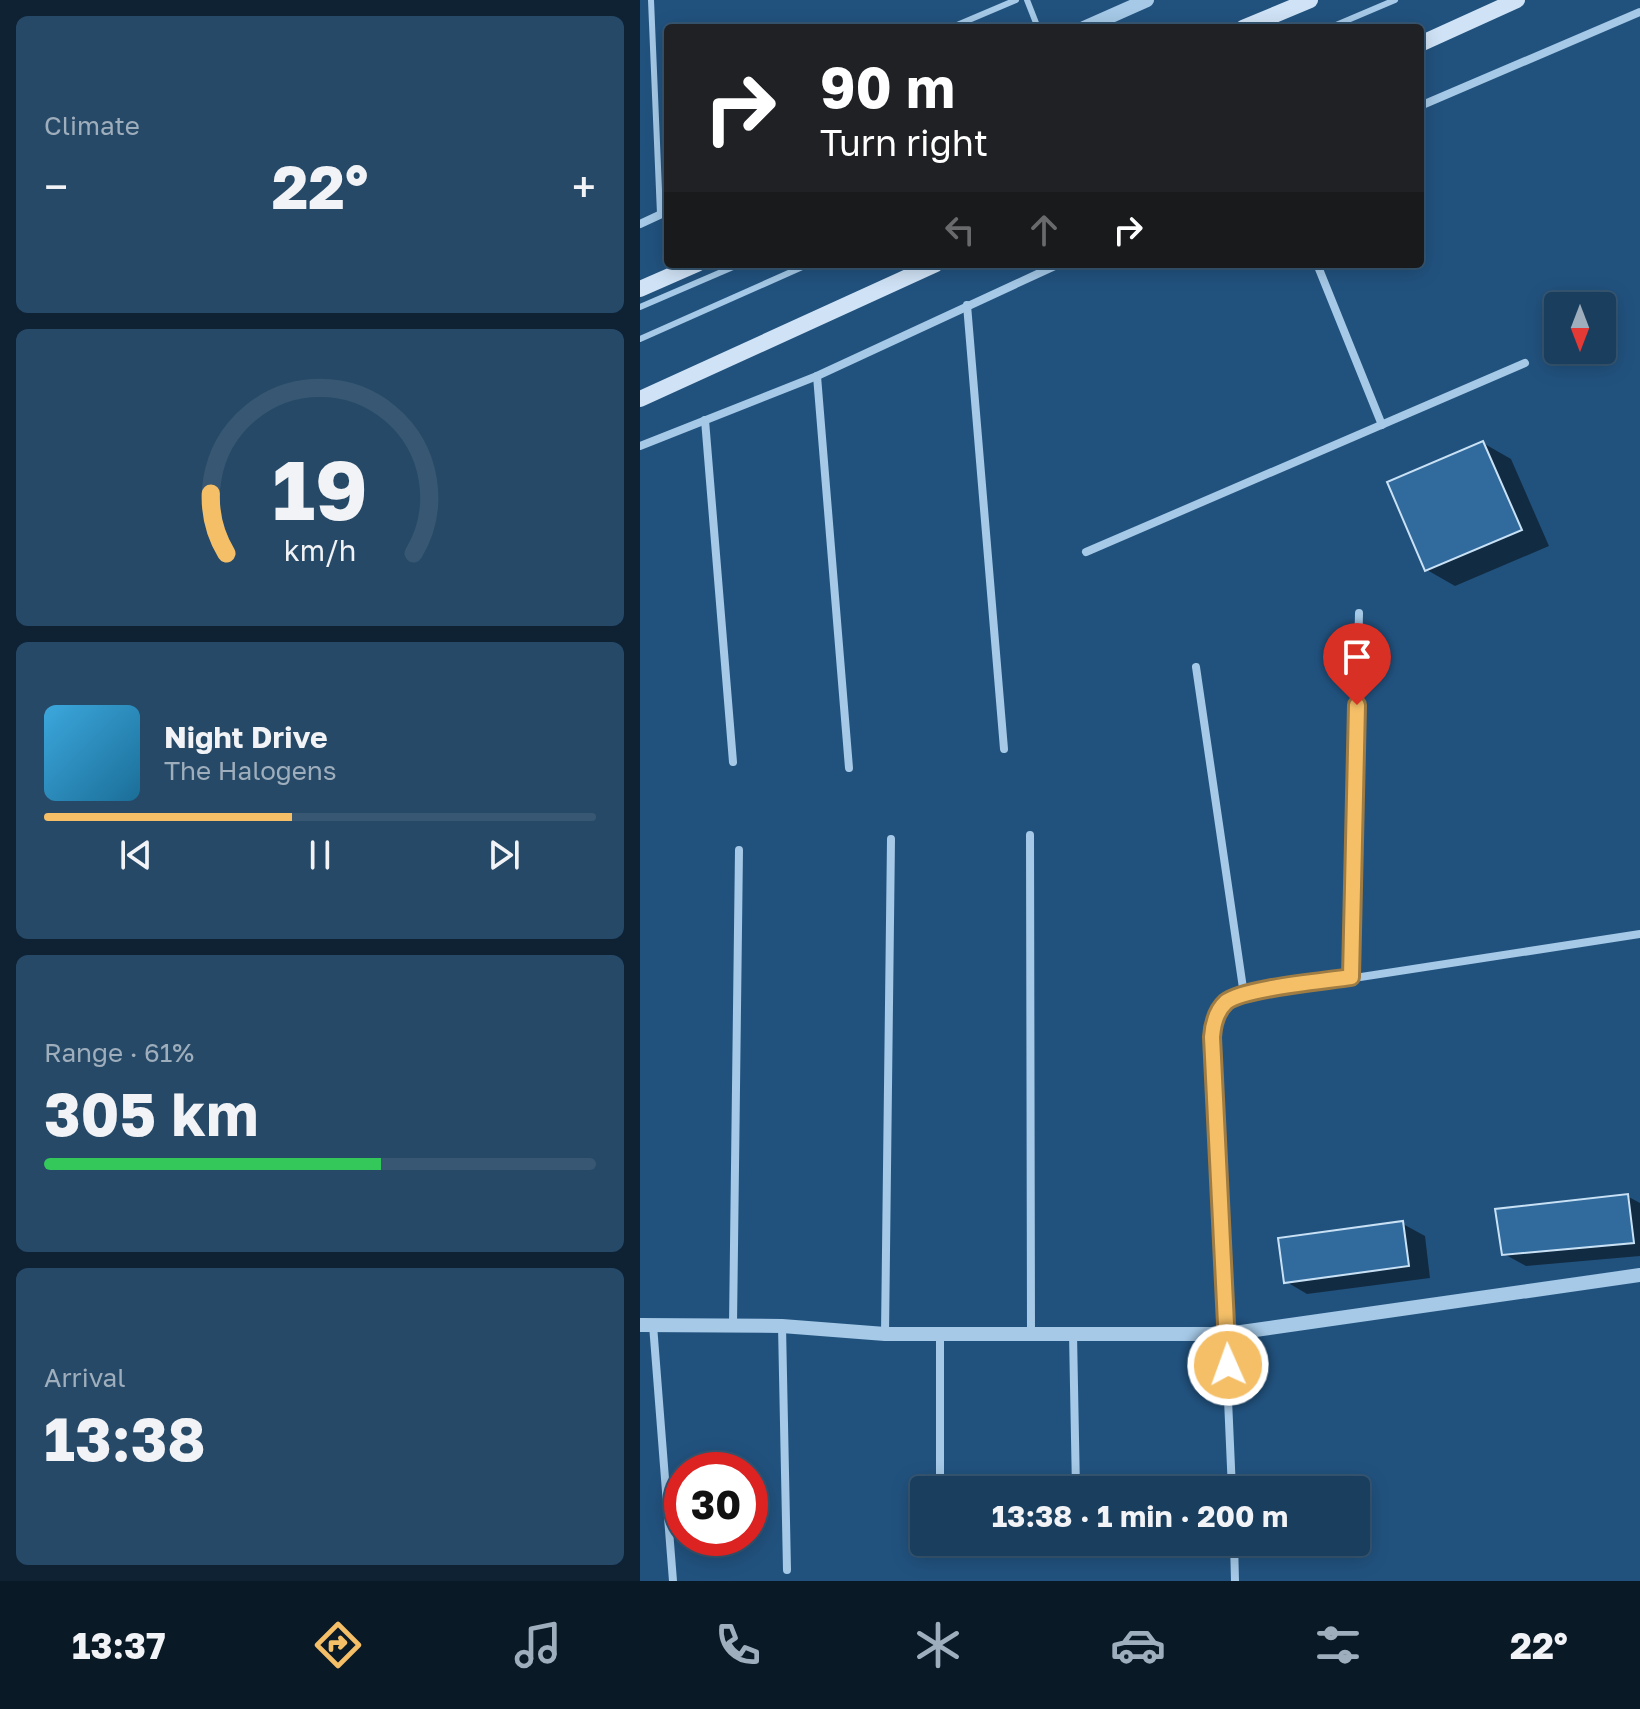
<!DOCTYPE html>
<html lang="en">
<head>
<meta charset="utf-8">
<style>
	body { margin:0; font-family:"Golos Text",sans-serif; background:#264967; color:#f1f3f6; height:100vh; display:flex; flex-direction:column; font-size:30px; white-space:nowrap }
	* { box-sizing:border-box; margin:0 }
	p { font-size:26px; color:#9faebc }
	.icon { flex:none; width:44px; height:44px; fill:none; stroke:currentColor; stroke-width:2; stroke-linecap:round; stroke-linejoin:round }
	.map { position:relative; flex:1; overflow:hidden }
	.details { display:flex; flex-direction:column; gap:16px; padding:16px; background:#0e2234; width:640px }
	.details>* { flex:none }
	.hud { position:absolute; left:24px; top:24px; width:760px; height:244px; border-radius:8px; box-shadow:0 4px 20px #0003,0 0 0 2px #375773; background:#202124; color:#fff; overflow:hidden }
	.needle { width:52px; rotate:180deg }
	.fabs { position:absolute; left:904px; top:292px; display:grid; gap:16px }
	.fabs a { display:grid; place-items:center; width:72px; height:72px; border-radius:8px; background:#193e5e; box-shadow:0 4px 20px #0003,0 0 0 2px #375773; font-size:40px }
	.speed { position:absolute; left:24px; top:1452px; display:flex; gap:16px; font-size:40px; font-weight:700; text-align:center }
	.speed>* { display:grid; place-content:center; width:104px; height:104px; border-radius:50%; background:#193e5e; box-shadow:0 4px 20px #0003,0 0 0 2px #375773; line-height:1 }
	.speed .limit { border:12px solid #d22; background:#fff; color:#111 }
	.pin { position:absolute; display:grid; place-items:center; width:68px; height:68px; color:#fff; margin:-82px -34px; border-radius:50% 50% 50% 0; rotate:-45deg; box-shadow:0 0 8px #0007 }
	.pin .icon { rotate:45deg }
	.me { position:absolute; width:88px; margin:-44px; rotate:358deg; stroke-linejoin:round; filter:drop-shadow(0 0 6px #0008) }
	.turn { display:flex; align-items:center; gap:28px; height:168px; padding:0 24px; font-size:36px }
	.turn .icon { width:104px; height:104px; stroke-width:2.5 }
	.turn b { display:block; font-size:56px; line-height:68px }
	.lanes { display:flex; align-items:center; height:76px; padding:0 24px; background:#0003; justify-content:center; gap:40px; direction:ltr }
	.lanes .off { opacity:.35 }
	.big { font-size:60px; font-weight:700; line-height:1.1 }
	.details .tile { flex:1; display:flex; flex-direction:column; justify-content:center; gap:12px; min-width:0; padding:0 28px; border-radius:12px; background:#264967 }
	.details .dial { align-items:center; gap:0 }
	.dial svg { height:208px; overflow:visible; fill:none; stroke:#375773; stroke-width:7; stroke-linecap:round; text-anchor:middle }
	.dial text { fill:#f1f3f6; stroke:none }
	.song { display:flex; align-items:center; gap:24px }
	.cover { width:96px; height:96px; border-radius:12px; background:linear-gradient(135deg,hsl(200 70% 55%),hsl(200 70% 35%)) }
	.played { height:8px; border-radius:4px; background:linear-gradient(90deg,#f4bf67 45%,#375773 45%) }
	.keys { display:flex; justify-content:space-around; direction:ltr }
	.heat { display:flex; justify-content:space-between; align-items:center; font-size:44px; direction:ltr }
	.charge { height:12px; border-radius:6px; background:linear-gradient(90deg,#34c759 61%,#375773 0) }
	.trip { position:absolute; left:270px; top:1476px; width:460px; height:80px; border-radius:8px; background:#193e5e; box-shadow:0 4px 20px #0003,0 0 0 2px #375773; font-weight:700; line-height:80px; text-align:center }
	.tabs { display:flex; height:128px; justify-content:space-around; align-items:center; background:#0a1926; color:#9faebc }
	.tabs .icon { width:56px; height:56px }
	.tabs .current { color:#f4bf67 }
	.tabs b { font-size:36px; color:#f1f3f6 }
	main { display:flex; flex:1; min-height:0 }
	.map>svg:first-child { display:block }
	.shadow { fill:#0007 }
	.building { fill:#316a9c; stroke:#c9e1f5; stroke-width:2 }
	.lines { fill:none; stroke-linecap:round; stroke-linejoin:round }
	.service { stroke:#a5c9e7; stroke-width:6 }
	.minor { stroke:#a5c9e7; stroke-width:8 }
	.tertiary { stroke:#a5c9e7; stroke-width:14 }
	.secondary { stroke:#d0e3f6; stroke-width:16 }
	.route-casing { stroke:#9f7c43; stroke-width:20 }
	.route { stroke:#f4bf67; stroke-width:14 }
</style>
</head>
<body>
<main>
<section class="details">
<div class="tile"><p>Climate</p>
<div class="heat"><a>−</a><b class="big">22°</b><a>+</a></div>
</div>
<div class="tile dial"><svg viewBox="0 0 100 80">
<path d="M14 69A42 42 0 1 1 86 69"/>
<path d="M14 69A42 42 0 0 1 8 46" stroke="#f4bf67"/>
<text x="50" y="56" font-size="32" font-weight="700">19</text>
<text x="50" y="72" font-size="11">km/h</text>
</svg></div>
<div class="tile">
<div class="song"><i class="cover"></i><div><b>Night Drive</b><p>The Halogens</p></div></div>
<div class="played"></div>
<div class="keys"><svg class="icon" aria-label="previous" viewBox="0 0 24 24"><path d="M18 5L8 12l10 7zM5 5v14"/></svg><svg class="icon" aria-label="pause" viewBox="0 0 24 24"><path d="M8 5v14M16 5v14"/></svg><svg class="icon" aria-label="next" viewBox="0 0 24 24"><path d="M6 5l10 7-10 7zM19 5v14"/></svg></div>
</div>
<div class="tile"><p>Range · 61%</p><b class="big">305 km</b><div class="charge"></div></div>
<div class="tile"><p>Arrival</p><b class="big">13:38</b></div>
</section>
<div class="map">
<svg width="1000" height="1581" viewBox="0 0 1000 1581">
	<rect width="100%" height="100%" fill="#21527e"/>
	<g class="shadow">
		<polygon points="843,443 871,459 909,546 815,586 787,570"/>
		<polygon points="987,1196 1000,1203 1000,1256 886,1266 864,1254"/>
		<polygon points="763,1224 785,1236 790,1278 667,1294 645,1281"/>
	</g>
	<g class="building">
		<polygon points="843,441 882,530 785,571 747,482"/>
		<polygon points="988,1194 994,1243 862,1255 855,1209"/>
		<polygon points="763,1221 769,1266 644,1283 638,1238"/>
	</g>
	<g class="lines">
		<g class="service">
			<polyline points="11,0 20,214"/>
			<polyline points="387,0 398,28"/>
			<polyline points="310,28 376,0"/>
			<polyline points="689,28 755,0"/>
			<polyline points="0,307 100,264"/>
			<polyline points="0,339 169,264"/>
		</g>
		<g class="minor">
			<polyline points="780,106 1000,12"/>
			<polyline points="0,224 28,211"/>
			<polyline points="677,264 742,425"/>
			<polyline points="327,305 364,749"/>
			<polyline points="177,376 209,768"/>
			<polyline points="65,420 93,762"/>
			<polyline points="0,446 177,376 419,264"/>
			<polyline points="446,552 885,363"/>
			<polyline points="556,667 604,995"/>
			<polyline points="390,835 391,1334"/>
			<polyline points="711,977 719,613"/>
			<polyline points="13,1325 33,1581"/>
			<polyline points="93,1325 99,850"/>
			<polyline points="142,1326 147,1570"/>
			<polyline points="245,1334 251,839"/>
			<polyline points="300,1334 300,1489 411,1490"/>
			<polyline points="433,1334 436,1490"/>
			<polyline points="592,1490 572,1037 574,1020 586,1002 604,995 1000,934"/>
			<polyline points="300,1542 300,1544"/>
			<polyline points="437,1542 437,1543"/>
			<polyline points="594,1542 595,1581"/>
		</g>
		<g class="tertiary">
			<polyline points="444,28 507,0"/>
			<polyline points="0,1325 142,1326 245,1334 587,1334 1000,1275"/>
		</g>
		<g class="secondary">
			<polyline points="603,28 670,0"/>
			<polyline points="780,44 877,0"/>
			<polyline points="0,289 57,264"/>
			<polyline points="0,399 296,264"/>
		</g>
	</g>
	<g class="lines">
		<defs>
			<path id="route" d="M588 1365 572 1037C573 1024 576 1011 586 1002 603 988 686 981 711 977L717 705"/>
		</defs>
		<use href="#route" class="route-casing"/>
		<use href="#route" class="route"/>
	</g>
</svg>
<div class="fabs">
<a><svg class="needle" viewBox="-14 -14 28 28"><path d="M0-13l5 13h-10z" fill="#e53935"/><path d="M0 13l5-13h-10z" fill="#9faebc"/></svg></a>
</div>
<div class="speed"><div class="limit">30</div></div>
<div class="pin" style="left:717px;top:705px;background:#d93025"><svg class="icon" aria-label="arrive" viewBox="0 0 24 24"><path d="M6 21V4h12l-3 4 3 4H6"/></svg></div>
<svg class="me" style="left:588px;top:1365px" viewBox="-20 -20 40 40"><circle r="17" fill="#f4bf67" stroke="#fff" stroke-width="3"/><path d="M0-11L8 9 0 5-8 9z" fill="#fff"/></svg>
<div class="trip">13:38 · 1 min · 200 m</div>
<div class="hud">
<div class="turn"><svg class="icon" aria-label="right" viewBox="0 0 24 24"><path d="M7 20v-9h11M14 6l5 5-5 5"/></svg><div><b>90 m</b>Turn right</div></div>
<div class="lanes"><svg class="icon off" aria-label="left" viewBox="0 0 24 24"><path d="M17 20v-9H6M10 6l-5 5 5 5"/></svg><svg class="icon off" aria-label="ahead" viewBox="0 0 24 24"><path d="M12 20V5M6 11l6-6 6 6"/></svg><svg class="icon" aria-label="right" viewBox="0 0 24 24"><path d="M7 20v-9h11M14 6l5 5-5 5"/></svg></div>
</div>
</div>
</main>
<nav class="tabs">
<b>13:37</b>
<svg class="icon current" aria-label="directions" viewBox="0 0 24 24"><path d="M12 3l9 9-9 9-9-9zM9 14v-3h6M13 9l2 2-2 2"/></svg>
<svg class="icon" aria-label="music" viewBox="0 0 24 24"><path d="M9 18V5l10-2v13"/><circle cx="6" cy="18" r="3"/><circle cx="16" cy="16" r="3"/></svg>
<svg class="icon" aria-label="phone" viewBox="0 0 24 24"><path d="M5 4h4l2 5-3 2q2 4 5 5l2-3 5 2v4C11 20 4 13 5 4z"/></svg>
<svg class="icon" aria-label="climate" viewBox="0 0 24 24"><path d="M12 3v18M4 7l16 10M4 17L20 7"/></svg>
<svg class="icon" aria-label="car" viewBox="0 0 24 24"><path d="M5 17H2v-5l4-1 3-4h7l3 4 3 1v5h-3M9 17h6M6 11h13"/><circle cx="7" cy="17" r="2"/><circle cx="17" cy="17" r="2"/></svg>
<svg class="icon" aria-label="filters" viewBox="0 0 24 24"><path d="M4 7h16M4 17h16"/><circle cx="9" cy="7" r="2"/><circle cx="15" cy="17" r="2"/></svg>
<b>22°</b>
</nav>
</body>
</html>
